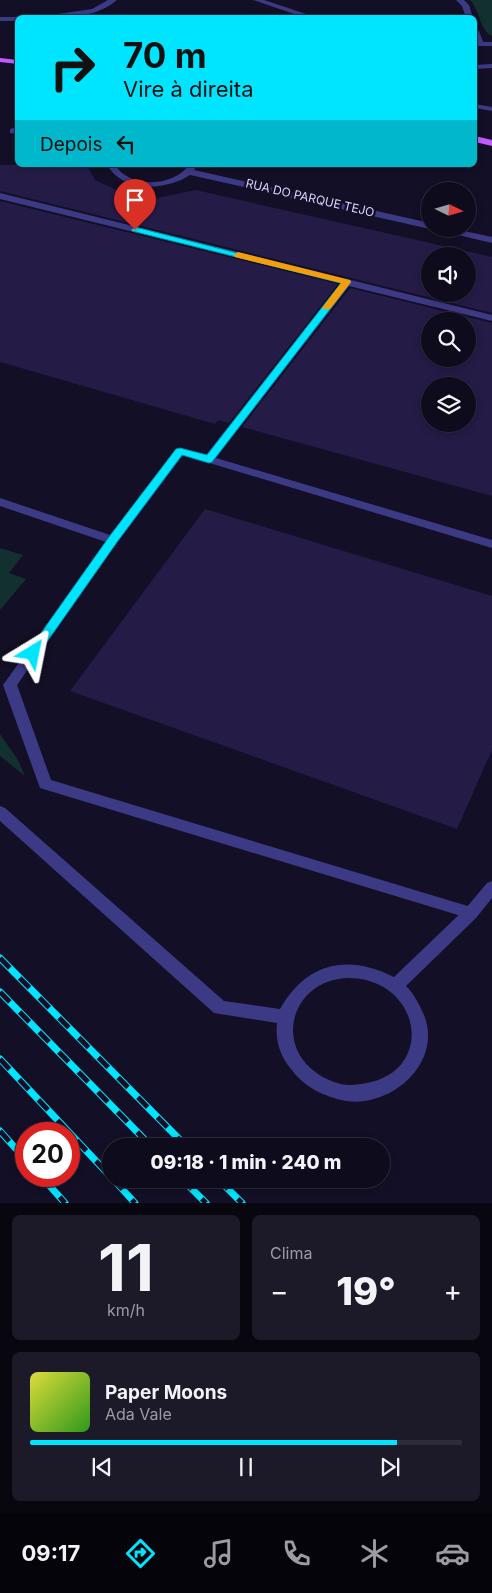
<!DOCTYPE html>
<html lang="pt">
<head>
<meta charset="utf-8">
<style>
	body { margin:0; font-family:Inter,sans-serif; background:#1c1929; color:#f1f3f6; height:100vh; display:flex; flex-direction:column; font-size:19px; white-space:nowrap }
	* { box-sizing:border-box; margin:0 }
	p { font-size:16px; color:#9b9ba3 }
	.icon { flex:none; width:28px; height:28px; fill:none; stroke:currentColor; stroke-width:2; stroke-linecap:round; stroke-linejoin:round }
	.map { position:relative; height:1203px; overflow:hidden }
	.panel { display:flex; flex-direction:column; gap:12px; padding:12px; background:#08060f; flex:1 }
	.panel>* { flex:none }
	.banner { position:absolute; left:15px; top:15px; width:462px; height:152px; border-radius:8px; box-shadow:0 2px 8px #0003,0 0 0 1px #2e2b3b; background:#00e5ff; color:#111; overflow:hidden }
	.needle { width:32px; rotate:95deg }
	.tools { position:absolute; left:421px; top:182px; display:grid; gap:10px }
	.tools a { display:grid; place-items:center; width:55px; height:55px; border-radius:50%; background:#0e0b1c; box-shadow:0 2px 8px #0003,0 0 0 1px #2e2b3b; font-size:25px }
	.speed { position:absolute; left:15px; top:1122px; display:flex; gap:10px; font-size:25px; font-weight:700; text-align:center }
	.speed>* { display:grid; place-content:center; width:65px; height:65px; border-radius:50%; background:#0e0b1c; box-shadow:0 2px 8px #0003,0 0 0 1px #2e2b3b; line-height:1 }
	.speed .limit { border:8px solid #d22; background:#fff; color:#111 }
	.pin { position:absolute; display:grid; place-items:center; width:42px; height:42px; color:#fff; margin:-51px -21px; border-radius:50% 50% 50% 0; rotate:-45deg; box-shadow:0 0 5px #0007 }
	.pin .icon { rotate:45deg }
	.me { position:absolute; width:55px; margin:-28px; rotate:35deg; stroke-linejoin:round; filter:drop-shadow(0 0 4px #0008) }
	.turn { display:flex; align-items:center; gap:18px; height:105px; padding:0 25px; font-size:22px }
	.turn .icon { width:65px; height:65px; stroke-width:2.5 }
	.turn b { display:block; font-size:35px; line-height:42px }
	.then { display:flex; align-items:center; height:48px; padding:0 25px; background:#0003; gap:10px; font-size:19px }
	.big { font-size:38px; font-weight:800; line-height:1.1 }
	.panel .tile { flex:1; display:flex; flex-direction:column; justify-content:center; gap:8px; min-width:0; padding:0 18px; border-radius:8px; background:#1c1929 }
	.panel .dial { align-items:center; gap:0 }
	.dial b { font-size:65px; line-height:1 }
	.song { display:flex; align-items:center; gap:15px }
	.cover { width:60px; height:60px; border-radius:8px; background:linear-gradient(135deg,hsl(60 70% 55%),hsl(110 70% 35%)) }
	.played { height:5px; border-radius:2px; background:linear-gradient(90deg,#00e5ff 85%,#2e2b3b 85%) }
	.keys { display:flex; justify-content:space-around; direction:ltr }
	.heat { display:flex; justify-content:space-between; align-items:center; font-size:28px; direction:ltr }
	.panel .tiles { flex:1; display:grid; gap:12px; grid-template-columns:1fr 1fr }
	.tile:last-child { grid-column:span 2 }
	.trip { position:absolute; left:102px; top:1138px; width:288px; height:50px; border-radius:25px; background:#0e0b1c; box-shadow:0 2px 8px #0003,0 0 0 1px #2e2b3b; font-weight:800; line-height:50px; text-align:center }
	.tab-bar { display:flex; height:80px; justify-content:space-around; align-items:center; background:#06040b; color:#9b9ba3 }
	.tab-bar .icon { width:35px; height:35px }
	.tab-bar .on { color:#00e5ff }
	.tab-bar b { font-size:22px; color:#f1f3f6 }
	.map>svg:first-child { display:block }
	.green { fill:#12302f }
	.building { fill:#241b47; fill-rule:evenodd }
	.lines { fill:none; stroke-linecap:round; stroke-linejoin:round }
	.lane { fill:#3d3a85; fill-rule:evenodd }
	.street { fill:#3d3a85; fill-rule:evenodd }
	.primary { fill:#c25bff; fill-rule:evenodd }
	.rail-casing { stroke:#00e5ff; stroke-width:7 }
	.rail { stroke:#130f26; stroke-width:5; stroke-dasharray:14; stroke-linecap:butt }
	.route { fill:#00e5ff; stroke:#0095a6 }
	.slow { fill:#f59e0b }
	.labels { text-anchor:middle; stroke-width:5; stroke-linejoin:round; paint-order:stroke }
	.far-street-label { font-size:12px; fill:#d9d4ff; stroke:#130f26 }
</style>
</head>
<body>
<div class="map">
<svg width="492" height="1203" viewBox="0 0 492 1203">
	<rect width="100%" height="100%" fill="#130f26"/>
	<g class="green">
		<path d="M470 0H492V36C479 30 480 10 470 0Z"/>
		<polygon points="0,548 23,555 9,573 26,579 0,610"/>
		<polygon points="0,734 18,760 25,776 0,756"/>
	</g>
	<g class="building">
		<path d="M0 165H87L95 180 125 194 157 198 196 190 492 257V313L0 191ZM430 256H468V294H430Z"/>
		<polygon points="0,201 338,284 229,423 218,420 215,424 0,362"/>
		<path d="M350 288 492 323V496L242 427ZM430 321H468V359H430ZM430 386H468V424H430Z"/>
		<polygon points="205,509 492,596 492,750 457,829 70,691"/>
	</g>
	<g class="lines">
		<g class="lane">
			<polygon points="475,104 492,107 492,111 475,108"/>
			<polygon points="0,193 492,315 492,321 349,286 216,458 492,540 492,548 183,455 117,543 17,685 51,780 471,907 476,908 479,913 476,918 471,919 40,788 3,685 106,542 0,506 0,498 110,535 176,449 180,448 206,455 341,283 0,199"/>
		</g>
		<g class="street">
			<path d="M108 0H117C94 20 59 18 31 18L92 9Z"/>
			<polygon points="253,0 264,0 318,18 306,18"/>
			<polygon points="456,0 464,0 469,5 473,18 466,18 462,6"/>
			<polygon points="0,17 18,17 21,18 18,18 18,21 0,21"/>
			<polygon points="475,29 479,31 483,42 492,42 492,46 475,46"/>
			<polygon points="492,64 492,68 475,69 475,65"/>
			<polygon points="13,128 18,129 18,134 10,133 10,129"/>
			<path d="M107 165H115C130 189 173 187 189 165H197L194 170 430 223V229L190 175C165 191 124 193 107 165Z"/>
			<polygon points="439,229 455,229 492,237 492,243 441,231"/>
			<path d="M0 806 5 808 224 1001 280 1009C306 963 347 953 394 977L466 908 487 883 492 881V898L476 918 406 986C414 994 419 1004 424 1015 443 1062 392 1108 346 1101 324 1097 304 1087 291 1069 280 1056 275 1040 277 1023L214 1013 0 821ZM347 978C425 977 440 1083 350 1085 339 1085 327 1080 318 1074 272 1043 294 980 347 978Z"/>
		</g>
		<g class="primary">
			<polygon points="0,58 18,60 18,64 0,62"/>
			<polygon points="475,136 492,140 492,146 475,142"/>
		</g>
		<defs>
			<g id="rail">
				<polyline points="0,958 186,1146"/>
				<polyline points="0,992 151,1146"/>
				<polyline points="0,1059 111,1177"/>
				<polyline points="0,1131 26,1160"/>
				<polyline points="41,1176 65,1203"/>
				<polyline points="113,1179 135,1203"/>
				<polyline points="182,1179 206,1203"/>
				<polyline points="218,1179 242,1203"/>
			</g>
		</defs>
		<use href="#rail" class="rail-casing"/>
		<use href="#rail" class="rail"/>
	</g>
	<polygon class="route" points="135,227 351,282 212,462 209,463 182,455 117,542 37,656 33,657 27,653 29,650 109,537 176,449 180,448 207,455 341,283 132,231 131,230"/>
	<polygon class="slow" points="238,252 350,280 351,282 330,309 324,309 322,308 341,283 235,257 234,255"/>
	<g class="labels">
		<g class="far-street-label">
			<text transform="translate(310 198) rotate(13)" y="4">RUA DO PARQUE TEJO</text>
		</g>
	</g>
</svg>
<div class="tools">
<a><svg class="needle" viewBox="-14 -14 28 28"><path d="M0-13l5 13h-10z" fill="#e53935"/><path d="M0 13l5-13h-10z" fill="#9b9ba3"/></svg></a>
<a><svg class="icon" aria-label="sound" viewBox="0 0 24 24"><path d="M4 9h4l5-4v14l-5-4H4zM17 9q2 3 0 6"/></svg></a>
<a><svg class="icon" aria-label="search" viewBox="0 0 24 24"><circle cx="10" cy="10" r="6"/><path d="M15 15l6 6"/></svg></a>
<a><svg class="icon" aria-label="layers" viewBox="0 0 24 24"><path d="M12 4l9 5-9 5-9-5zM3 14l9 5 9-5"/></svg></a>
</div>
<div class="speed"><div class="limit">20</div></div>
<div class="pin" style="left:135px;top:230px;background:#d93025"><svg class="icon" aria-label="arrive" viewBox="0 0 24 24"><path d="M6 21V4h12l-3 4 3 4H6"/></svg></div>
<svg class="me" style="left:33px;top:653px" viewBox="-20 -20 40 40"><path d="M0-17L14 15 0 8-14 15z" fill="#00e5ff" stroke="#fff" stroke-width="4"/></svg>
<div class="trip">09:18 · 1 min · 240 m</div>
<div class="banner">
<div class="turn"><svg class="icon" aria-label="right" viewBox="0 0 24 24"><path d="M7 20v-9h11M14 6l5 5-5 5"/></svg><div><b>70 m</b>Vire à direita</div></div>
<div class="then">Depois<svg class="icon" aria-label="left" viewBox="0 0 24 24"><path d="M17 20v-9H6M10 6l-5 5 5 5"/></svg></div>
</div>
</div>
<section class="panel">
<div class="tiles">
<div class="tile dial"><b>11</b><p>km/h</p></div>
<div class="tile"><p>Clima</p>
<div class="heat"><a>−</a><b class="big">19°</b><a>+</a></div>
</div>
<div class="tile">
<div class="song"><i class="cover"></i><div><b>Paper Moons</b><p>Ada Vale</p></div></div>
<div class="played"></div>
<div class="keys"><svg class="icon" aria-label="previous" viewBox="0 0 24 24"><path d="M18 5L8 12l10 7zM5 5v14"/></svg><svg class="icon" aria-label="pause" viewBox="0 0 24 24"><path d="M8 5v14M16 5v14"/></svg><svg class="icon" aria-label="next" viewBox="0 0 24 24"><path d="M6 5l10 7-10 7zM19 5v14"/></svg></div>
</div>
</div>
</section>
<nav class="tab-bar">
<b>09:17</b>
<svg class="icon on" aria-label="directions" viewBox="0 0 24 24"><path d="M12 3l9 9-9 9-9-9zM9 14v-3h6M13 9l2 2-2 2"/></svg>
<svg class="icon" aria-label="music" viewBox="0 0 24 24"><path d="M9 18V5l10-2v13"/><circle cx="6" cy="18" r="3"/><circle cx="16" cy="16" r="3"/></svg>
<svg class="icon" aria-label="phone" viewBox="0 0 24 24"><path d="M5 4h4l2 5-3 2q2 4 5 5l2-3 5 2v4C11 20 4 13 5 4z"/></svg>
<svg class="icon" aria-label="climate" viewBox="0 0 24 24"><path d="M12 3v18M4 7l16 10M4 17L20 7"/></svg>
<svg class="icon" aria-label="car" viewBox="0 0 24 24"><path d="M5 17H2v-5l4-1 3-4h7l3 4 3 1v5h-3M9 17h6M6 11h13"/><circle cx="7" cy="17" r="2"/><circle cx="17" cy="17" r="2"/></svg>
</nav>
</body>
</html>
